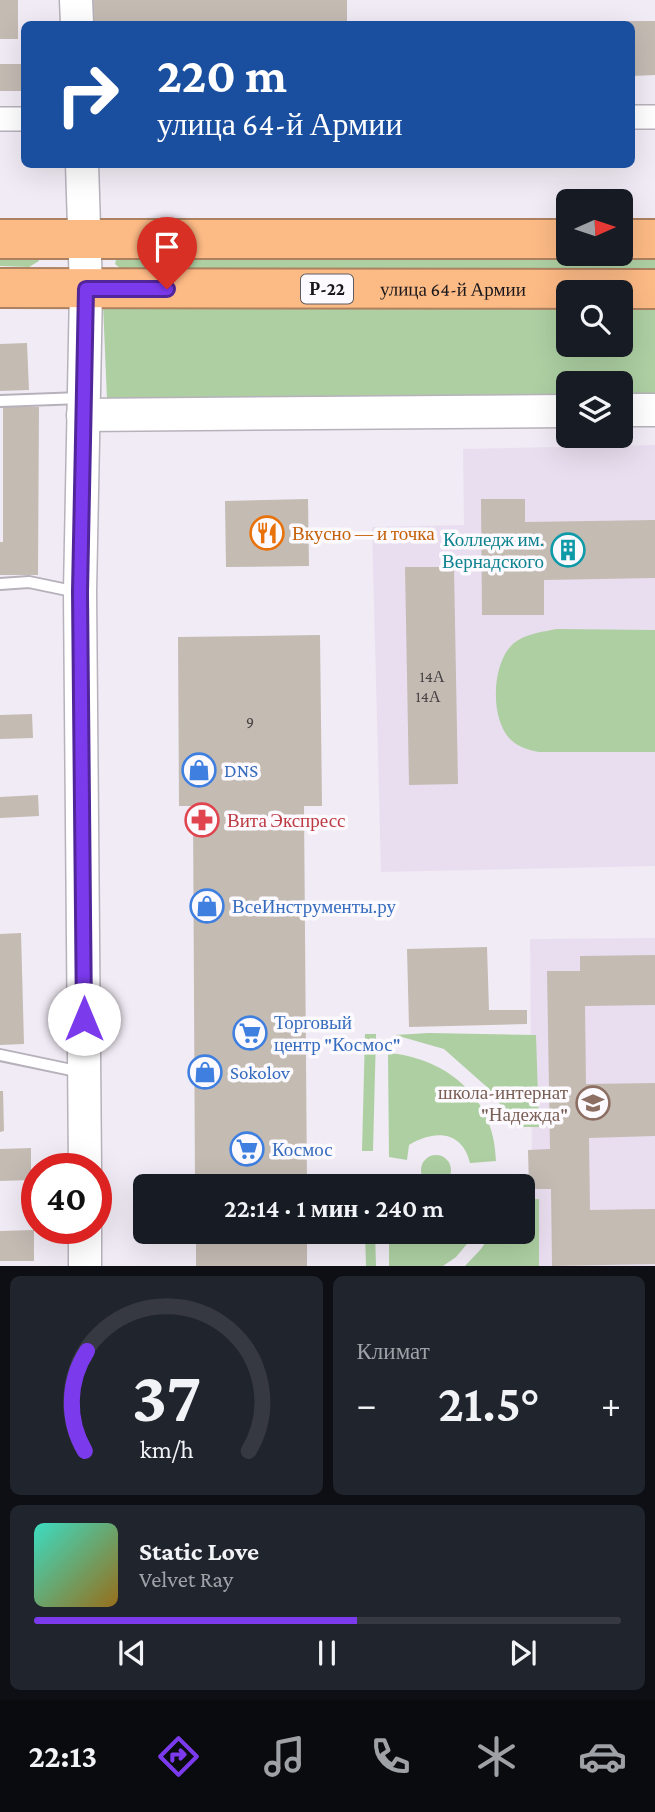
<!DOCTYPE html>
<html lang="ru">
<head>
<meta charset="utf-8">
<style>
	body { margin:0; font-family:"Crimson Pro",serif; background:#20242c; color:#f1f3f6; height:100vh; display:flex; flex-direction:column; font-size:26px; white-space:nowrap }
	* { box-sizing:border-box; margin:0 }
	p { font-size:23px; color:#9ea1a6 }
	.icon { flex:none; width:38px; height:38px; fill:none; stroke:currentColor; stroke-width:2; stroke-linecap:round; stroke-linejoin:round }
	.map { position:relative; height:1266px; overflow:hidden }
	.details { display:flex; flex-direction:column; gap:10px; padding:10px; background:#0d0f14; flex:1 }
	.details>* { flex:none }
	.top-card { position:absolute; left:21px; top:21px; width:614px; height:147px; border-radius:10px; box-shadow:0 7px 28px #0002; background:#1a4fa0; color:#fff; overflow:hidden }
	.needle { width:46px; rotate:87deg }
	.fabs { position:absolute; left:556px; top:189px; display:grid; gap:14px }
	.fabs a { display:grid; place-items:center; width:77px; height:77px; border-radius:10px; background:#171b24; box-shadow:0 7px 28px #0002; font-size:35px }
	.speed { position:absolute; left:21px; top:1153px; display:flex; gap:14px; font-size:35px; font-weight:700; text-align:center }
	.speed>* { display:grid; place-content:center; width:91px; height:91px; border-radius:50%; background:#171b24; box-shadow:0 7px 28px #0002; line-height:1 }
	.speed .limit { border:10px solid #d22; background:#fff; color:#111 }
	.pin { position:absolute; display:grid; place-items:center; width:60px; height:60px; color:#fff; margin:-72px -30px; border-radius:50% 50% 50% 0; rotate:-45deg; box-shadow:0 0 7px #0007 }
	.pin .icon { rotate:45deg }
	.me { position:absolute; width:77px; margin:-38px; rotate:0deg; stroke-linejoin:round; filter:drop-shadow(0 0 5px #0008) }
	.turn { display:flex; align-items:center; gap:24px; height:147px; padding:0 21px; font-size:32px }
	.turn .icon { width:91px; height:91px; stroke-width:2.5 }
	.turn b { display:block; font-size:49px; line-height:60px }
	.big { font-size:52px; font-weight:600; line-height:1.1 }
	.details .tile { flex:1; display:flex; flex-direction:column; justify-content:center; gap:10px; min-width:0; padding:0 24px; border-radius:10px; background:#20242c }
	.details .dial { align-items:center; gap:0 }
	.dial svg { height:182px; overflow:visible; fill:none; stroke:#363941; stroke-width:7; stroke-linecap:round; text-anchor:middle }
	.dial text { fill:#f1f3f6; stroke:none }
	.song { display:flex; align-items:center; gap:21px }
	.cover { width:84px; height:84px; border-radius:10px; background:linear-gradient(135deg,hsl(170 70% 55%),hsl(40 70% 35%)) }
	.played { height:7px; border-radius:4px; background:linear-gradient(90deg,#7c3aed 55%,#363941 55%) }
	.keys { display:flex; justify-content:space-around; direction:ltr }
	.heat { display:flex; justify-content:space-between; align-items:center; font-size:38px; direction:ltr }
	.details .tiles { flex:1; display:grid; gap:10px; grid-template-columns:1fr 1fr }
	.tile:last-child { grid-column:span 2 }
	.trip { position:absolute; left:133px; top:1174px; width:402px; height:70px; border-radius:10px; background:#171b24; box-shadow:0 7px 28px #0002; font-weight:600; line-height:70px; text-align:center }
	.tabs { display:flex; height:112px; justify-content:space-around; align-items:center; background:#090b0e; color:#9ea1a6 }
	.tabs .icon { width:49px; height:49px }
	.tabs .current { color:#7c3aed }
	.tabs b { font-size:32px; color:#f1f3f6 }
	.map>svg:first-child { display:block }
	.built { fill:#e9deef }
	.green { fill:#adcfa2 }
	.building { fill:#c4bbb3 }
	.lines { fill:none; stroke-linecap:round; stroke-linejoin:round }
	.lane-casing { stroke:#b7b1bb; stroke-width:14 }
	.street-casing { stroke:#b7b1bb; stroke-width:26 }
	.secondary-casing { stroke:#b7b1bb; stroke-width:35 }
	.highway-casing { stroke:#ad8160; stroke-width:42 }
	.lane { stroke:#fff; stroke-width:10 }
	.street { stroke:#fff; stroke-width:23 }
	.secondary { stroke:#fff; stroke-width:32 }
	.highway { stroke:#fcba85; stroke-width:38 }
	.route-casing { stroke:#51269a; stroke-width:18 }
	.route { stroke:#7c3aed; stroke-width:12 }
	.labels { text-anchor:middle; stroke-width:7; stroke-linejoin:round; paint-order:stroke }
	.number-label { font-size:16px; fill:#454142 }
	.shield { fill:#fcfafe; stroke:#5e5c60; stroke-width:2 }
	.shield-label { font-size:18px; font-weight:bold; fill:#1b181c }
	.street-label { font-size:19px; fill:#1b181c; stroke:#fcfafe }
	.food-label { font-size:19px; fill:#c56008; stroke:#fcfafe; text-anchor:start }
	.culture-label { font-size:19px; fill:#0d838f; stroke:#fcfafe; text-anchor:end }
	.shop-label { font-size:19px; fill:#366cbe; stroke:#fcfafe; text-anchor:start }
	.health-label { font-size:19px; fill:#be3a42; stroke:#fcfafe; text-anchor:start }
	.education-label { font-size:19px; fill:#785e54; stroke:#fcfafe; text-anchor:end }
</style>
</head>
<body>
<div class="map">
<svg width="655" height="1266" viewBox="0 0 655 1266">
	<rect width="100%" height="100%" fill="#f1ebf5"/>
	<g class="built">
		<polygon points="655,445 655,866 381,872 372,527 464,525 463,449"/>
		<polygon points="655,938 655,1266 533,1266 530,939"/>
	</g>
	<g class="green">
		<polygon points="0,253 36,254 39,261 29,267 0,266"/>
		<polygon points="117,256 655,257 655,270 121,269 115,264"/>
		<polygon points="103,304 569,305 569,345 621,345 621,305 655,305 655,395 621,395 621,383 569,383 569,396 107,399"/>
		<path d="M557 629 655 630V752H539C528 750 518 747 510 739 490 718 492 666 511 646 522 634 542 632 557 629Z"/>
		<polygon points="429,1033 536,1035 539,1127 517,1127 488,1088 444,1049 395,1035"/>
		<polygon points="365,1034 376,1034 373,1151 362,1151"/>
		<path d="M388 1053C448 1058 495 1099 496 1161L470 1163C462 1130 434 1130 409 1145L407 1160 389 1157Z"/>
		<circle cx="436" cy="1170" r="15"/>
		<polygon points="406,1176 409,1186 388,1186 388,1177"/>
		<polygon points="472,1178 494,1178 494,1186 469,1186"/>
		<polygon points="523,1199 539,1199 539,1266 465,1266 481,1249 492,1232 523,1232"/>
		<polygon points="365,1232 375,1232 376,1266 366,1266"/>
		<polygon points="389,1232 477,1232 456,1257 443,1266 389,1266"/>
	</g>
	<g class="building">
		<rect x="0" y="0" width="18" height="39"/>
		<rect x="90" y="0" width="257" height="24"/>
		<polygon points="655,21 655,75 632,76 632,24 353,24 352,22"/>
		<rect x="0" y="64" width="24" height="27"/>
		<polygon points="27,343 29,390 0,391 0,344"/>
		<polygon points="3,407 39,407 38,575 0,575 0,542 3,542"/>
		<polygon points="308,499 309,566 226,567 225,501"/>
		<polygon points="481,499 525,499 525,522 655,520 655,578 544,580 544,615 482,615"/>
		<polygon points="405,567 454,567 458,784 409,785"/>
		<polygon points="320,635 322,806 304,806 307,1186 195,1186 193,806 179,806 178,637"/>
		<polygon points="32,714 33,738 0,739 0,715"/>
		<polygon points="38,795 39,816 0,818 0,797"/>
		<polygon points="21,933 24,1044 0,1045 0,934"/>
		<polygon points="487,947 489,1010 527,1010 527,1024 409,1027 407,949"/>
		<polygon points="655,955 655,1005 585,1006 586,1084 655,1083 655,1136 589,1138 590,1210 655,1209 655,1264 552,1266 551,1189 529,1189 528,1150 550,1149 547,971 580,971 580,956"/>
		<polygon points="0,1091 3,1091 4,1131 0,1132"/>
		<polygon points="31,1148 31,1180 0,1181 0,1149"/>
		<polygon points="34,1230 34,1261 0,1261 0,1231"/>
		<rect x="196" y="1232" width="111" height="34"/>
	</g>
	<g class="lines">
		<defs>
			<g id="lane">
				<polyline points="0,401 81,398"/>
				<polyline points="0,584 29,582 77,592"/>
				<polyline points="0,1055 81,1072"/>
			</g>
			<g id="street">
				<polyline points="632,117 655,117"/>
				<polyline points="0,119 24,119"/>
			</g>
			<g id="secondary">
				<polyline points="76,0 77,24"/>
				<polyline points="82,164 86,289 80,592 85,1169"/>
				<polyline points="621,410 655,410"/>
				<polyline points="83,415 569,411"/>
				<polyline points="85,1228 85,1266"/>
			</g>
			<g id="highway">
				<polyline points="0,239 569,239"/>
				<polyline points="621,239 655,239"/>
				<path id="s1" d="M0 288 655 289"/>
			</g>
		</defs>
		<use href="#lane" class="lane-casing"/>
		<use href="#street" class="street-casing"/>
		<use href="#secondary" class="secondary-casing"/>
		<use href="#highway" class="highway-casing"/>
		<use href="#lane" class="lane"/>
		<use href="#street" class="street"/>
		<use href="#secondary" class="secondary"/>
		<use href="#highway" class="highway"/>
	</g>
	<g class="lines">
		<defs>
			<polyline id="route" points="84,1019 80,592 86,289 167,289"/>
		</defs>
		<use href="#route" class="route-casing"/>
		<use href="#route" class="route"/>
	</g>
	<defs>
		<symbol id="restaurant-ring" viewBox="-11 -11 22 22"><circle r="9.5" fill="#fcfafe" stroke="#e8710a" stroke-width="1.5"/><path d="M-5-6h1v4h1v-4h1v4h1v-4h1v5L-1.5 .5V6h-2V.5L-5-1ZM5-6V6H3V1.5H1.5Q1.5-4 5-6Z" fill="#e8710a"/></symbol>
		<symbol id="building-ring" viewBox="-11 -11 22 22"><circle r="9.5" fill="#fcfafe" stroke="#0f9aa8" stroke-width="1.5"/><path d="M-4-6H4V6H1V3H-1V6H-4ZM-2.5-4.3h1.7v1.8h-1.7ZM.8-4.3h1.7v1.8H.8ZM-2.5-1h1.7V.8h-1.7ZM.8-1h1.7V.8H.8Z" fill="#0f9aa8"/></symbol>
		<symbol id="shop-ring" viewBox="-11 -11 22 22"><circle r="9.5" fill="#fcfafe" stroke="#3f7fe0" stroke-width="1.5"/><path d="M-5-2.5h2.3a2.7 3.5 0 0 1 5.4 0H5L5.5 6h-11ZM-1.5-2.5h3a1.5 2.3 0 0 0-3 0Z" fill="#3f7fe0"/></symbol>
		<symbol id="pharmacy-ring" viewBox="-11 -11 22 22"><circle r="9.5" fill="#fcfafe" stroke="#e0444e" stroke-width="1.5"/><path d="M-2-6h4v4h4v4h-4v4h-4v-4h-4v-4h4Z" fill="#e0444e"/></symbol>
		<symbol id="supermarket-ring" viewBox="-11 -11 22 22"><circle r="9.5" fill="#fcfafe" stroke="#3f7fe0" stroke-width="1.5"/><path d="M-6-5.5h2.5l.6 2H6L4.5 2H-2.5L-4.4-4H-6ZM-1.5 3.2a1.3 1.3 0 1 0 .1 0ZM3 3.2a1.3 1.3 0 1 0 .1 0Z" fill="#3f7fe0"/></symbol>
		<symbol id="school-ring" viewBox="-11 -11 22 22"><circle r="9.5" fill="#fcfafe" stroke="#8d6e63" stroke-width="1.5"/><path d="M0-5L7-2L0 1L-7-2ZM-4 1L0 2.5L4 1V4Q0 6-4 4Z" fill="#8d6e63"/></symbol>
	</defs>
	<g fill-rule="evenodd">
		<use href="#restaurant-ring" x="248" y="514" width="38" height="38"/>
		<use href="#building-ring" x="549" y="531" width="38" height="38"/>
		<use href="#shop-ring" x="180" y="751" width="38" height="38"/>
		<use href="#pharmacy-ring" x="183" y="801" width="38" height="38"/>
		<use href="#shop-ring" x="188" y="887" width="38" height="38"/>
		<use href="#supermarket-ring" x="231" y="1014" width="38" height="38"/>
		<use href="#shop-ring" x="186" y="1053" width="38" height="38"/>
		<use href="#school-ring" x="574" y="1084" width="38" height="38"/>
		<use href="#supermarket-ring" x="228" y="1130" width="38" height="38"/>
	</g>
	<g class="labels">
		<g class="number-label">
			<text x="432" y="682">14А</text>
			<text x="428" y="702">14А</text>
			<text x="250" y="727">9</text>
		</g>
		<rect class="shield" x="301" y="274.5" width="52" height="29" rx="5"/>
		<g class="shield-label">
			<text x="327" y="295">Р-22</text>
		</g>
		<g class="street-label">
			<text dy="7" stroke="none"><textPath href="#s1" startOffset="453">улица 64-й Армии</textPath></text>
		</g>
		<g class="food-label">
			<text x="292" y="540">Вкусно — и точка</text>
		</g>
		<g class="culture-label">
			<text x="544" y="546">Колледж им.<tspan x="544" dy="22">Вернадского</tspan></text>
		</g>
		<g class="shop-label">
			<text x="224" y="777">DNS</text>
			<text x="232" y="913">ВсеИнструменты.ру</text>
			<text x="274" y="1029">Торговый<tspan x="274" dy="22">центр "Космос"</tspan></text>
			<text x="230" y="1079">Sokolov</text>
			<text x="272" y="1156">Космос</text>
		</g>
		<g class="health-label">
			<text x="227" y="827">Вита Экспресс</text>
		</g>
		<g class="education-label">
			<text x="568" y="1099">школа-интернат<tspan x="568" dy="22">"Надежда"</tspan></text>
		</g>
	</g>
</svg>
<div class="fabs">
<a><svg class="needle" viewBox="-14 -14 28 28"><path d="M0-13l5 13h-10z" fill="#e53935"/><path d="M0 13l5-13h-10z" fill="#9ea1a6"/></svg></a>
<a><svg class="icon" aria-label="search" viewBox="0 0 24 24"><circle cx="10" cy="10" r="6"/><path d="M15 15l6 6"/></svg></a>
<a><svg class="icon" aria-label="layers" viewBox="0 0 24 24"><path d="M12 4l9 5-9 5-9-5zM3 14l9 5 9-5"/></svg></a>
</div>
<div class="speed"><div class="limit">40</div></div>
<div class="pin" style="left:167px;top:289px;background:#d93025"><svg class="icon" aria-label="arrive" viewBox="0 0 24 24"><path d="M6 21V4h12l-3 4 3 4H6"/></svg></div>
<svg class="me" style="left:84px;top:1019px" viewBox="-20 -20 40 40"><circle r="19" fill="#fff"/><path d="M0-13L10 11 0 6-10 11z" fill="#7c3aed"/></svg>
<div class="trip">22:14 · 1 мин · 240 m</div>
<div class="top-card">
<div class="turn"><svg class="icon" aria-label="right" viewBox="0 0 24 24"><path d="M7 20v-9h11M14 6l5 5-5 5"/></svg><div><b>220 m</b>улица 64-й Армии</div></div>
</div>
</div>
<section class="details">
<div class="tiles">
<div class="tile dial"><svg viewBox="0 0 100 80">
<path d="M14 69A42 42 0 1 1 86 69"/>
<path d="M14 69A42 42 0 0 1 15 25" stroke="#7c3aed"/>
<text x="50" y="56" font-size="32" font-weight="700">37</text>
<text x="50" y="72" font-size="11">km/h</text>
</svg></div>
<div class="tile"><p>Климат</p>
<div class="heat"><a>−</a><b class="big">21.5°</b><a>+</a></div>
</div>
<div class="tile">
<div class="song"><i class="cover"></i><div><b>Static Love</b><p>Velvet Ray</p></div></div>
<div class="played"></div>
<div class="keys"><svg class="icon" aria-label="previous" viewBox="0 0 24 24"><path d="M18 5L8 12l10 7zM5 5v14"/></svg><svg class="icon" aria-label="pause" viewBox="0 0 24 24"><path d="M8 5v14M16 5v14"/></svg><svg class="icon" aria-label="next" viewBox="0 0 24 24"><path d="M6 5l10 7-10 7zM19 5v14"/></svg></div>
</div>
</div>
</section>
<nav class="tabs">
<b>22:13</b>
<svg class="icon current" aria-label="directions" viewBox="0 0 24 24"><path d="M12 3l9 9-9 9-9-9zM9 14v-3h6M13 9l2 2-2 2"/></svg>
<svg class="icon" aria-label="music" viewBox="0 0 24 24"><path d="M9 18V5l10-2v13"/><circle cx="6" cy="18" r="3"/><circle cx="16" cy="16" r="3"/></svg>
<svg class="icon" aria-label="phone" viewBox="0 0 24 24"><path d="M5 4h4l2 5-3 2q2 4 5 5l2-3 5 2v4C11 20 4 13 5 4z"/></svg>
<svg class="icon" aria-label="climate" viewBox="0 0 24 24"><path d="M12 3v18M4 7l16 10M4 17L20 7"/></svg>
<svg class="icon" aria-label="car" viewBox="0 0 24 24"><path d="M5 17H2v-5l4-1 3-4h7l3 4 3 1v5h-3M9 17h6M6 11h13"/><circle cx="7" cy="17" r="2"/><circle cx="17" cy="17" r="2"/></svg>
</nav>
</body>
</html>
